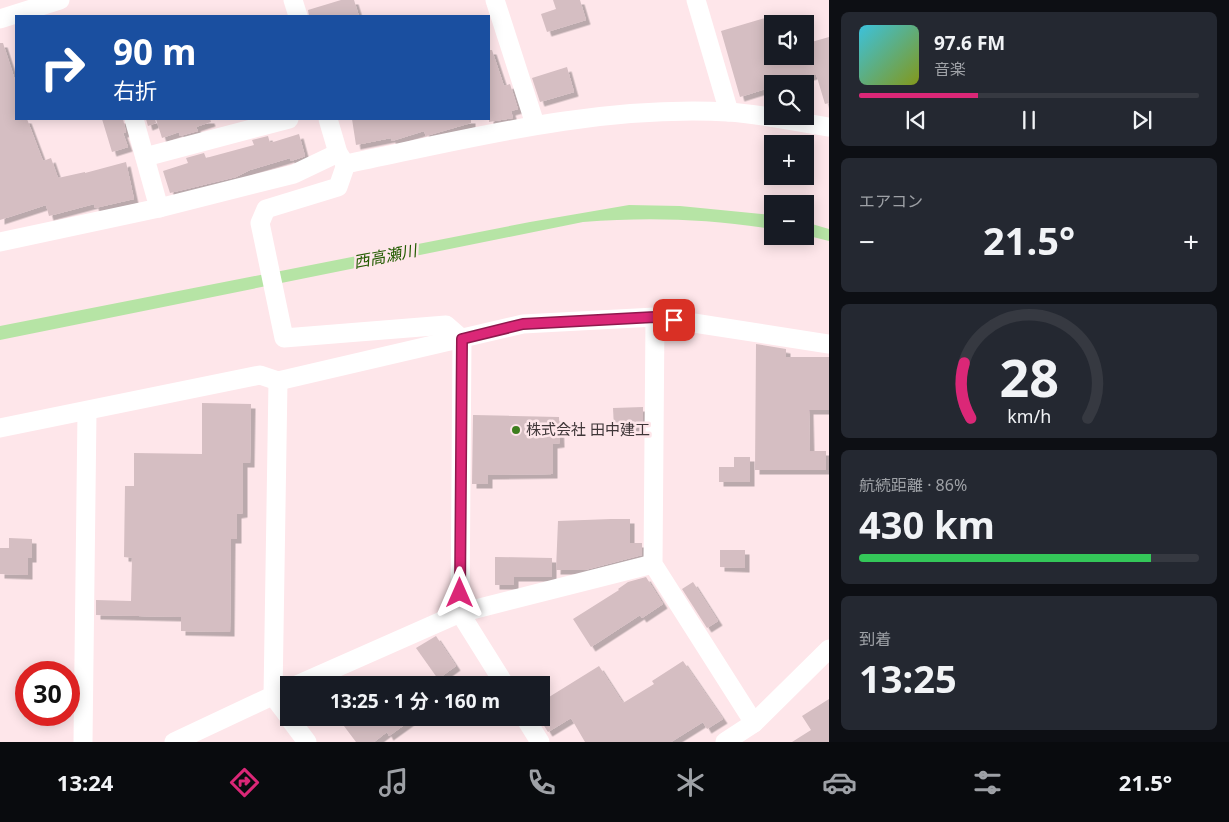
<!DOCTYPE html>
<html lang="ja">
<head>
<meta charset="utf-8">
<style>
	body { margin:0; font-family:"Noto Sans","Noto Sans JP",sans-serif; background:#242831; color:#f1f3f6; height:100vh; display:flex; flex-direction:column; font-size:19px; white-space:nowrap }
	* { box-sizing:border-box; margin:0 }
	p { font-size:16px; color:#9ea1a6 }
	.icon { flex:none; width:28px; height:28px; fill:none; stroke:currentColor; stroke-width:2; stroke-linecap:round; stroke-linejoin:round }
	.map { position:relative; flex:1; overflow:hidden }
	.side { display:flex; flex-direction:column; gap:12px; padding:12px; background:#0d0f14; width:400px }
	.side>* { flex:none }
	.banner { position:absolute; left:15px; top:15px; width:475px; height:105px; border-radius:0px; box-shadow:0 2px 12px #0003; background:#1a4fa0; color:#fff; overflow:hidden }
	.controls { position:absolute; left:764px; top:15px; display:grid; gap:10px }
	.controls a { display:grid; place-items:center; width:50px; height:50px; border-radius:0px; background:#171b24; box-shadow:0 2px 12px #0003; font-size:25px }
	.speed { position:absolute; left:15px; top:661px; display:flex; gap:10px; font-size:25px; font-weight:700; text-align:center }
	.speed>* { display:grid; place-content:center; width:65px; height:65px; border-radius:50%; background:#171b24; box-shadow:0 2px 12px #0003; line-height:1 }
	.speed .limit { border:8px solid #d22; background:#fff; color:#111 }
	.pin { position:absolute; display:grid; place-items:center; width:42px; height:42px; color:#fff; margin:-21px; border-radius:10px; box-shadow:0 2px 8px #0006 }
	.me { position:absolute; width:55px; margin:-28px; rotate:0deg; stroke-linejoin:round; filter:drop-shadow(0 0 4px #0008) }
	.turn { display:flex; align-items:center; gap:18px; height:105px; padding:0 15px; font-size:22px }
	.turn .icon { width:65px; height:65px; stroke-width:2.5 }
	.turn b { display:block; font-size:35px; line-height:42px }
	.big { font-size:38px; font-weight:700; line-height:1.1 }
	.side .widget { flex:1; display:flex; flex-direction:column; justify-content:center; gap:8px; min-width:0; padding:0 18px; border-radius:8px; background:#242831 }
	.side .dial { align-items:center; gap:0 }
	.dial svg { height:130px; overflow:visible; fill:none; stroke:#363941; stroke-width:7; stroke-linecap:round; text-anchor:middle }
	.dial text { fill:#f1f3f6; stroke:none }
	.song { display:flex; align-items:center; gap:15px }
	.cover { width:60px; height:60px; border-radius:8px; background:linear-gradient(135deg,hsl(190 70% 55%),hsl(70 70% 35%)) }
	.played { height:5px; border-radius:2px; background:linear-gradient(90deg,#db2777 35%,#363941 35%) }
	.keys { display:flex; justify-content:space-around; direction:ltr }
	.heat { display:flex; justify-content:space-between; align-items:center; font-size:28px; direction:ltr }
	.charge { height:8px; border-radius:4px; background:linear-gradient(90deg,#34c759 86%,#363941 0) }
	.trip { position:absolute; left:280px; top:676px; width:270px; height:50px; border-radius:0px; background:#171b24; box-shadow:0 2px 12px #0003; font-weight:700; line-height:50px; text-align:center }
	.tabs { display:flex; height:80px; justify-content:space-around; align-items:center; background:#090b0e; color:#9ea1a6 }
	.tabs .icon { width:35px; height:35px }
	.tabs .active { color:#db2777 }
	.tabs b { font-size:22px; color:#f1f3f6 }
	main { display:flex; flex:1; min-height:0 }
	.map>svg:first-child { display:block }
	.water { fill:#b6e4a5 }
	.building { fill:#d5bec2; filter:url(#shadow) }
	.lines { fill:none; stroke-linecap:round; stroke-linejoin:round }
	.street { stroke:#fff; stroke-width:19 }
	.route-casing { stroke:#8e194d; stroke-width:12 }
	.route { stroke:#db2777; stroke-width:9 }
	.poi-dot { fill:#3d7d1d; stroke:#fee6ea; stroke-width:2 }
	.labels { text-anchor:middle; stroke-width:5; stroke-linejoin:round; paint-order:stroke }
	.poi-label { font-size:15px; fill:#3f3638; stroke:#fee6ea; text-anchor:start }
	.water-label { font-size:16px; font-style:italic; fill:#235b01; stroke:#fee6ea }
</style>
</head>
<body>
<main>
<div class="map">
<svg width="829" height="742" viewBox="0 0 829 742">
	<defs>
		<filter id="shadow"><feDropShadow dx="4.5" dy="4.5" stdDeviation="0" flood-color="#0004"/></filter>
	</defs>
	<rect width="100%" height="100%" fill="#fee6ea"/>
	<g class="water">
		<path d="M629 205 680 206 772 215V229C706 219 650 217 583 222L0 340V326L530 222Z"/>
		<polygon points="805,222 829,229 829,241 805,235"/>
	</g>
	<g class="building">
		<polygon points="341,0 354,0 359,16 309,16 308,10"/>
		<polygon points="553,0 580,0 586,20 547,32 541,14 556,9"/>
		<polygon points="772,16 772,56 813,56 808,43 829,37 829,103 825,104 816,74 784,84 772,84 772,87 740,97 721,31"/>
		<polygon points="0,43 3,43 16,83 16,119 27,119 43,161 51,158 58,178 85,172 85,173 126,162 134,199 95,208 94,204 49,216 46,205 0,220"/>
		<polygon points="489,50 492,50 504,86 510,84 518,109 511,111 513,118 489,122"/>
		<polygon points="567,67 574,92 540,102 532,78"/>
		<polygon points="102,119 123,119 126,132 123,133 128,147 112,152"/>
		<polygon points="146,119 155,119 156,123 148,126"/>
		<polygon points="156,119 210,119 211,122 196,127 198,131 180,136 179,132 162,138"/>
		<polygon points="352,119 471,119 471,123 426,136 424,131 392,141 391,138 356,145"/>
		<polygon points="299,134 305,156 303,157 291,161 290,158 250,170 236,177 170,193 163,171 188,163 186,158 204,153 206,158 254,145 252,140 268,136 270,143"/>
		<polygon points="756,344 786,349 786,357 829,357 829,410 809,410 810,451 826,451 826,470 755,470"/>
		<polygon points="202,403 251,404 250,463 243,463 243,513 237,514 237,539 231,539 230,632 181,631 181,617 96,615 96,600 131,601 132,558 124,557 125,486 134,486 134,453 202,454"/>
		<polygon points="643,407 643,427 614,428 613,408"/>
		<polygon points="473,415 559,417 560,443 553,444 553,474 488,475 488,484 472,484"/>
		<polygon points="734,457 750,457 750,482 719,482 719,467 734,467"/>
		<polygon points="611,519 630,519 630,543 642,543 642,555 585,570 556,570 558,521"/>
		<polygon points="9,538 32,539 32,558 28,558 28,575 0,574 0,548 9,548"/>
		<polygon points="720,550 745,550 745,568 720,567"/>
		<polygon points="495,557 552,558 552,577 514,577 514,585 495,585"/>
		<polygon points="646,577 663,604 642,618 640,615 591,647 573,619 619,590 618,589 628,582"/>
		<polygon points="693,582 718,621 707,628 682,589"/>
		<polygon points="436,636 456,666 438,679 416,648"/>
		<polygon points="683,661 723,719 707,729 703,722 671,742 585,742 571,718 548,732 541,721 541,702 599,666 623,703 654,684 652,681"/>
		<polygon points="829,699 829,742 792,742 811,730 802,716"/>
		<polygon points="338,718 414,718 389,736 387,732 374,742 356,742"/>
	</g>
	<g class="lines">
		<g class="street">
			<polyline points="293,0 298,16"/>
			<polyline points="495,0 535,124"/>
			<polyline points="696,0 729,112"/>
			<polyline points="0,19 60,0"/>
			<polyline points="134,119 159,208"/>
			<polyline points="328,119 338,153 344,162"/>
			<polyline points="145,157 289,119"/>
			<polyline points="0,242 159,208 294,174 338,153"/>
			<polyline points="655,317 653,564 754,723"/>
			<polyline points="278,381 273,696 289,717"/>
			<polyline points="0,428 260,375 278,381 523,324 655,317 829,344"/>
			<polyline points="297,685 460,613 653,564"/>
			<path d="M505 685 460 613 462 339 446 325 284 338 260 223 266 209 338 187 346 164C472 138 598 105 728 112 761 114 796 122 829 127"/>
			<polyline points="289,718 307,742"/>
			<polyline points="525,718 540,742"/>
			<polyline points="83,742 87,412"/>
			<polyline points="174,742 285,690"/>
			<polyline points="725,742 754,723 829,649"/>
		</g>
	</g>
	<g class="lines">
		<defs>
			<polyline id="route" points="460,593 462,339 523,324 655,317 674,320"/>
		</defs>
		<use href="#route" class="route-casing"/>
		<use href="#route" class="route"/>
	</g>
	<circle class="poi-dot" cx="516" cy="430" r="5"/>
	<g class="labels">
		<g class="poi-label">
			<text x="526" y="435">株式会社 田中建工</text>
		</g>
		<g class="water-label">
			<text transform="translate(385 256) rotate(-11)" y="6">西高瀬川</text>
		</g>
	</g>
</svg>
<div class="controls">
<a><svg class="icon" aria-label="sound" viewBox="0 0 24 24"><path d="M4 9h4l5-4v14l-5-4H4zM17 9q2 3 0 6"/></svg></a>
<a><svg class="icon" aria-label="search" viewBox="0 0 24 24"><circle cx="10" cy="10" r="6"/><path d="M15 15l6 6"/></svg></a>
<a>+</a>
<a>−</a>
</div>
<div class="speed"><div class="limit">30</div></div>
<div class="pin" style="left:674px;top:320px;background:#d93025"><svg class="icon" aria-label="arrive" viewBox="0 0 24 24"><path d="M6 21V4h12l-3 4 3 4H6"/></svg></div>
<svg class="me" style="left:460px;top:593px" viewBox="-20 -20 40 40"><path d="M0-17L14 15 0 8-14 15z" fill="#db2777" stroke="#fff" stroke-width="4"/></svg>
<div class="trip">13:25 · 1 分 · 160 m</div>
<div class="banner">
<div class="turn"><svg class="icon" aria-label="right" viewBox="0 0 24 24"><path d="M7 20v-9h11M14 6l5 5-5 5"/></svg><div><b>90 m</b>右折</div></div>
</div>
</div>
<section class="side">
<div class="widget">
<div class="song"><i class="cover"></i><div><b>97.6 FM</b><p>音楽</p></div></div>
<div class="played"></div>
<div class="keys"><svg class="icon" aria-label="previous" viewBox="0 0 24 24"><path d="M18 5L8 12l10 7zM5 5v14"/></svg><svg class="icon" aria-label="pause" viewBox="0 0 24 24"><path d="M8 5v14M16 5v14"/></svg><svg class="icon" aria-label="next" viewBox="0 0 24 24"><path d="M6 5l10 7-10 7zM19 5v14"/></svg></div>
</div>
<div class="widget"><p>エアコン</p>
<div class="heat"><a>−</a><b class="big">21.5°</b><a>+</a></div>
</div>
<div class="widget dial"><svg viewBox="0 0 100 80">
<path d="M14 69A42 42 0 1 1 86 69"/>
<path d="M14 69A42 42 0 0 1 10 35" stroke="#db2777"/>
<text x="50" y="56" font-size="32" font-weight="700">28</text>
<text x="50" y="72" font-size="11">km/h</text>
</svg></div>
<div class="widget"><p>航続距離 · 86%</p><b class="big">430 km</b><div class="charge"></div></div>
<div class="widget"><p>到着</p><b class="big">13:25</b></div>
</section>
</main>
<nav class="tabs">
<b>13:24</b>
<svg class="icon active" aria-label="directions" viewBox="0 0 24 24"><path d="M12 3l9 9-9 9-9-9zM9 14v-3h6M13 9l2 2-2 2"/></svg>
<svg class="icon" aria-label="music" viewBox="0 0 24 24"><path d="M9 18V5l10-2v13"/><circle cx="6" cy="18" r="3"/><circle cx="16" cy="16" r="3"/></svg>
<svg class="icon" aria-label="phone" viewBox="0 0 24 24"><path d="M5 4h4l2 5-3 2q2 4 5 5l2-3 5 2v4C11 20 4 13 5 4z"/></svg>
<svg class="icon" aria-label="climate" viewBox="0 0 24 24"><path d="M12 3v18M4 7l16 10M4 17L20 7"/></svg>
<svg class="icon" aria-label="car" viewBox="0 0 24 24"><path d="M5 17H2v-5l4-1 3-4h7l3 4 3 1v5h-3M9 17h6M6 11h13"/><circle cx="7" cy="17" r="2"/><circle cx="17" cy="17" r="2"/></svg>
<svg class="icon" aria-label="filters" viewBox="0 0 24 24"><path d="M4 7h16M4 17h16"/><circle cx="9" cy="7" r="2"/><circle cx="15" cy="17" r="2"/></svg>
<b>21.5°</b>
</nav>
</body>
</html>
